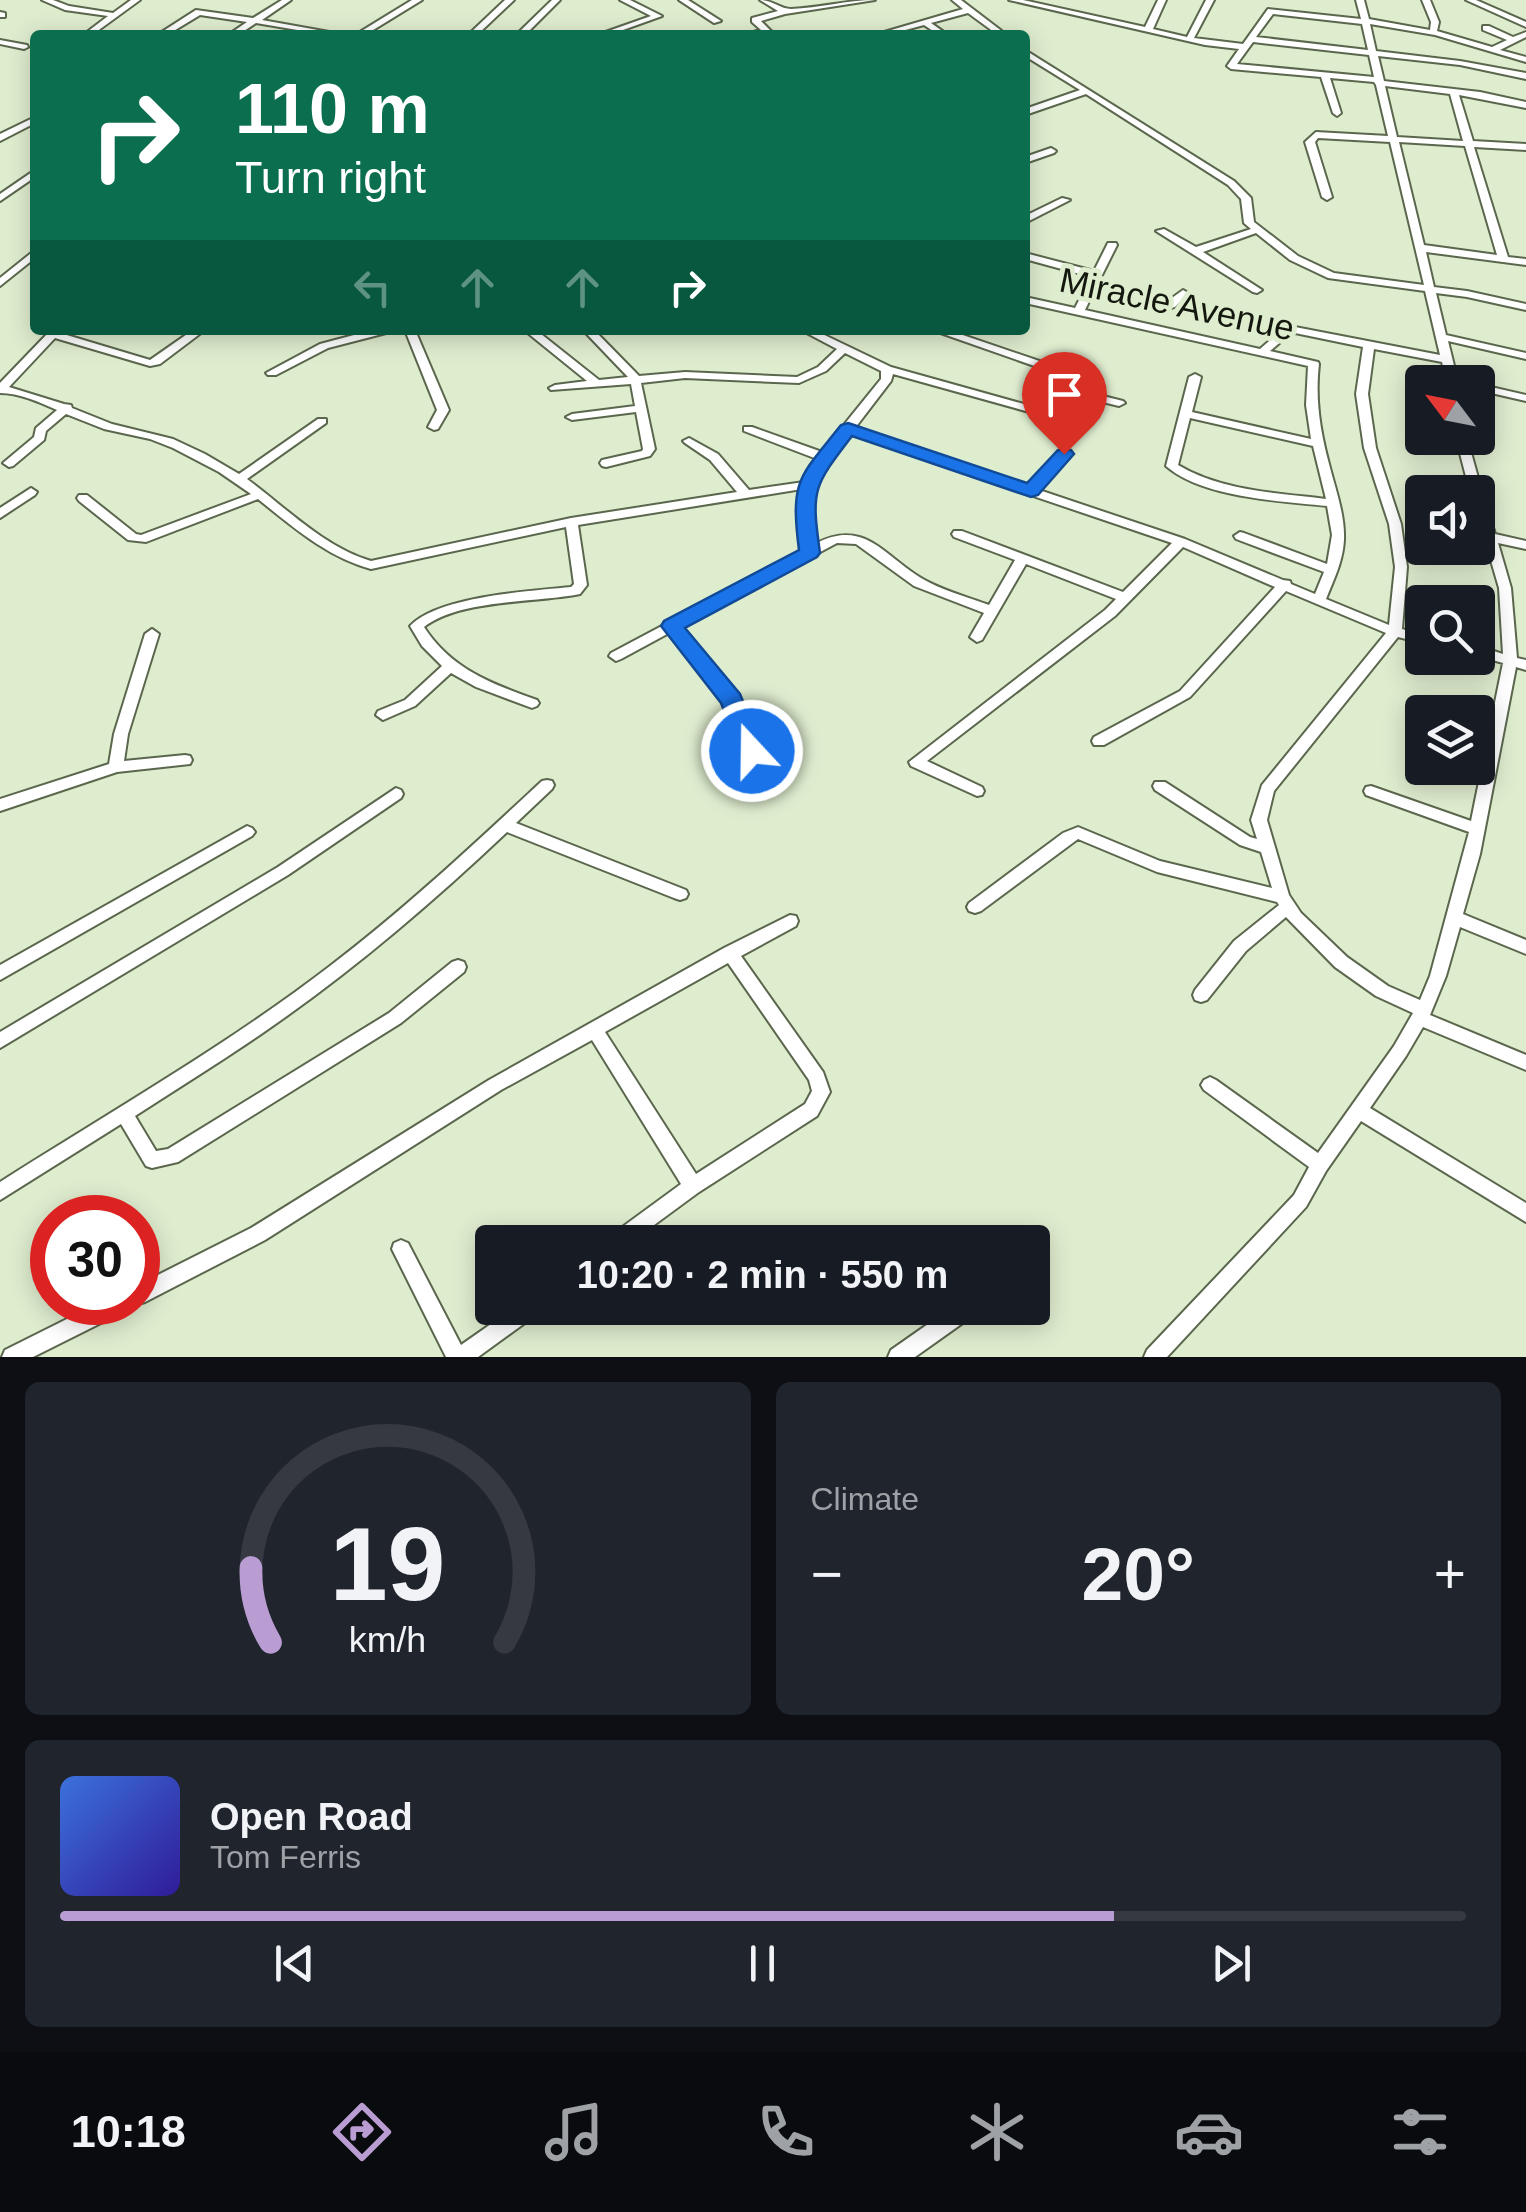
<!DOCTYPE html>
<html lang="en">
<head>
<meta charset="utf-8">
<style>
	body { margin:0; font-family:Arial,sans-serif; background:#20242c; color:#f1f3f6; height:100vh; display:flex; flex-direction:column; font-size:38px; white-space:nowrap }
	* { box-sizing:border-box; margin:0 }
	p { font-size:32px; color:#9ea1a6 }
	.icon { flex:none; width:55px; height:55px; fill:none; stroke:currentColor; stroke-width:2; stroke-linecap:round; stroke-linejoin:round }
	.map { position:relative; height:1357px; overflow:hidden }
	.panel { display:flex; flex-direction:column; gap:25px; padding:25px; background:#0d0f14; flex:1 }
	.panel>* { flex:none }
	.banner { position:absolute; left:30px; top:30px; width:1000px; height:305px; border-radius:10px; box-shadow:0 5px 25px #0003; background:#0b6e4f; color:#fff; overflow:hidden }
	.needle { width:65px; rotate:302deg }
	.buttons { position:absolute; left:1405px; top:365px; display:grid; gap:20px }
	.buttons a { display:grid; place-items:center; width:90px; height:90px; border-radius:10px; background:#171b24; box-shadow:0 5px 25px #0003; font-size:50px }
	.speed { position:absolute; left:30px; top:1195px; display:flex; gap:20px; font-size:50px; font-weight:700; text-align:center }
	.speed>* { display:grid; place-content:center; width:130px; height:130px; border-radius:50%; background:#171b24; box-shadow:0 5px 25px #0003; line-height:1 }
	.speed .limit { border:15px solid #d22; background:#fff; color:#111 }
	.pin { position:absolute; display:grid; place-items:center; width:85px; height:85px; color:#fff; margin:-102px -42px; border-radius:50% 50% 50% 0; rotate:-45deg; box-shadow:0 0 10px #0007 }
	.pin .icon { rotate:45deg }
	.me { position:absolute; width:110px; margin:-55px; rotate:339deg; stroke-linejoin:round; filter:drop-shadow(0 0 8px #0008) }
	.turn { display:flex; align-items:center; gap:35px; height:210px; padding:0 40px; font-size:45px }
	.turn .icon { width:130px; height:130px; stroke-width:2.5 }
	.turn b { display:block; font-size:70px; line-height:85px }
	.lanes { display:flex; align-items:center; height:95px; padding:0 40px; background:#0003; justify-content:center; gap:50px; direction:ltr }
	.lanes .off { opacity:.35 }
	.big { font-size:75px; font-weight:800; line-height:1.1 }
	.panel .widget { flex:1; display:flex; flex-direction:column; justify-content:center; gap:15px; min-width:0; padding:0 35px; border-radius:15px; background:#20242c }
	.panel .dial { align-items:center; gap:0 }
	.dial svg { height:260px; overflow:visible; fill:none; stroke:#363941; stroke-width:7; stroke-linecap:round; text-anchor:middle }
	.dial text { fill:#f1f3f6; stroke:none }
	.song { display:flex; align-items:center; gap:30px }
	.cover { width:120px; height:120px; border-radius:15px; background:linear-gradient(135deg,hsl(220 70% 55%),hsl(250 70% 35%)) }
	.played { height:10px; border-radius:5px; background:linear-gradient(90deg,#b99cd2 75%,#363941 75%) }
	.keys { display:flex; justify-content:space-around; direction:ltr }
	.heat { display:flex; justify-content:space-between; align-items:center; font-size:55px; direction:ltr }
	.panel .tiles { flex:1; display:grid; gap:25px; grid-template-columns:1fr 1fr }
	.widget:last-child { grid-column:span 2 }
	.trip { position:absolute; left:475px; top:1225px; width:575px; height:100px; border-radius:10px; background:#171b24; box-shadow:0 5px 25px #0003; font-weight:800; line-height:100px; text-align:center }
	.tab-bar { display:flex; height:160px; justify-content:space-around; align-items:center; background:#090b0e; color:#9ea1a6 }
	.tab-bar .icon { width:70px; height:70px }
	.tab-bar .active { color:#b99cd2 }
	.tab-bar b { font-size:45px; color:#f1f3f6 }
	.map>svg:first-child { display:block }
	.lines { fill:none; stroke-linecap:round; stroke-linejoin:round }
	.minor-casing { stroke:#5b674d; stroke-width:4 }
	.minor { fill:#fff; fill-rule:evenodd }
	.route { fill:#1a73e8; stroke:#114b97; stroke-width:2.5 }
	.labels { text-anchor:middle; stroke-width:10; stroke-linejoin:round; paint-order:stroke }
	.street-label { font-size:35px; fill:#13170d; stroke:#dfedcf }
</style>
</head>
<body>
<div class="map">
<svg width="1526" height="1357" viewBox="0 0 1526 1357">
	<rect width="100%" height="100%" fill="#dfedcf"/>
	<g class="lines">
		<defs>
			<g id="minor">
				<polygon points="42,0 53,0 69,6 113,13 131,0 140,0 92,35 83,35 108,16 65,10"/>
				<polygon points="282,0 291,0 262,20 346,35 327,35 256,23 238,35 228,35 247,22 200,15 167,35 157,35 196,10 253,18"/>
				<polygon points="412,0 422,0 365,35 355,35"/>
				<polygon points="505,0 514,0 477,35 468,35"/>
				<polygon points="552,0 560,0 525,35 516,35"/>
				<polygon points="620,0 630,0 662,16 609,35 597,35 651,16"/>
				<polygon points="679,0 688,0 721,21 714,23"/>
				<path d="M760 0C772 0 780 9 791 9 819 8 847 0 875 0L785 14 761 21 775 35H741L761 30 752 22V18L778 11Z"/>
				<polygon points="952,0 961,0 1007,35 998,35 968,13 931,23 948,35 939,35 924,25 887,35 874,35 963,9"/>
				<path d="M1009 0H1023L1145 27 1158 0H1166L1153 29 1187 37 1206 0H1214L1194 38 1243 44 1268 9 1361 19 1356 0H1364L1369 19 1430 30 1431 22 1422 0H1430L1439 22 1437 31 1492 47 1507 40 1483 30V26H1489L1513 37 1526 32V37L1500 50 1526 57V62L1435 35 1370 24 1376 51 1460 61 1526 73V79L1460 65 1378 56 1384 81 1480 92 1526 102V108L1459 95 1473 141 1526 144V150L1474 147 1508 257 1526 259V265L1426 252 1434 287 1467 291 1526 304V310L1467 297 1436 293 1446 335 1526 353V359L1448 341 1458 382H1447L1442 362 1374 349 1368 394 1376 448 1401 524 1407 567 1402 629 1422 635V643L1398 637 1274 791 1267 820 1289 895 1301 913 1347 957 1388 986 1420 1000 1430 976 1469 832 1366 795 1364 791 1366 787 1371 786 1471 821 1503 663 1478 656V646L1503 654 1499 588 1478 516V492H1470L1456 438H1467L1482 492 1481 494 1484 497 1495 534 1526 541V549L1498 543 1511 588 1517 658 1526 660V670L1516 667 1480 854 1463 914 1526 940V954L1460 927 1446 976 1430 1015 1526 1055V1070L1423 1027 1406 1056 1370 1108 1526 1203V1222L1361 1121 1326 1171 1306 1207 1167 1357H1144L1147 1350 1294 1195 1309 1167 1204 1090 1201 1085 1204 1080 1210 1077 1216 1080 1318 1153 1394 1046 1413 1013 1376 996 1335 967 1286 917 1246 951 1207 1000 1201 1002 1195 1000 1193 995 1195 990 1234 941 1279 905 1277 902 1157 872 1078 839 981 911 975 913 969 911 967 907 969 903 1063 833 1078 827 1160 861 1272 888 1261 852 1240 845 1155 790 1153 786 1155 782H1165L1250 837 1257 839 1251 820 1262 785 1386 633 1286 591 1190 697 1104 745H1094L1092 741 1094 737 1180 691 1275 587 1183 547 1115 616 927 761 982 787 984 791 982 795 977 796 911 766 909 762 1105 610 1116 599 1026 564 982 640 977 642 970 637 984 613 914 586 856 544 837 543 679 628 737 697 759 751 757 755H747L745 751 726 702 669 633 621 659 616 661 609 656 611 653 803 551 800 512 802 489 578 525 587 585 580 594C535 603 461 599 424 627 451 669 492 684 537 700L539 703 537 706 532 708 476 687 451 673 415 706 383 720 376 715 378 711 405 700 442 666 422 646 410 626C438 596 531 591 571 587L574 584 566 527 371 569C327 557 293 527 258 499L146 542 128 540 79 501 77 498 79 495H87L136 534 141 535 251 494 219 472 173 448 150 439 104 429 66 414 46 431 44 440 13 466 9 467 3 463 34 437 36 428 57 410C39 402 19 393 0 393V383L51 330H62L60 333 150 360 193 330H205L160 364 150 366 55 338 9 387 64 404 71 405 72 408 112 424 173 439 205 454 239 474 318 419H326V423L247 479C285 507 324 547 371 561L571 518 737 492 710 460 685 443 683 441 689 438 718 454 749 490 804 482 817 459 744 431V427H752L822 452 881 379V371L845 353 826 371 799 383 685 378 641 383 655 449 650 456 606 467 602 466 600 463 602 460 642 451 643 449 636 412 572 420 566 417 572 414 635 406 631 384 551 390 549 388 555 385 587 381 524 330H536L599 380 628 377 583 330H594L639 376 685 372 797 377 818 367 837 349 801 330H814L891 367 1031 406 1044 371 1043 369 932 330H948L1051 365 1056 371 1051 383 1123 401 1125 403 1119 406 1049 389 1042 409 1087 422 1089 424 1083 427 893 374 891 381 855 428 1029 486 1061 452H1069L1071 454 1069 456 1039 490 1185 539 1283 580 1290 581 1291 584 1315 594 1324 572 1236 539 1234 536 1240 532 1244 533 1327 564 1332 535 1327 506C1280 501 1203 498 1166 466L1189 377 1195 374 1201 377 1192 412 1311 439 1306 405 1308 366 1025 303V297L1075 308 1091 277 1025 259V253L1094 271 1108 243H1116L1117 245 1096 287 1165 303 1183 290 1188 293 1175 307 1165 309 1093 293 1085 310 1260 349 1283 329 1295 327 1440 355 1425 291 1328 278 1290 260 1256 233 1203 252 1262 290 1257 293 1253 292 1156 231 1164 229 1196 247 1251 229 1244 223 1241 199 1228 185 1086 94 1025 115V109L1080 90 1025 56V50L1234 181 1251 198 1254 222 1298 256 1334 273 1424 285 1390 142 1318 138 1315 142 1332 197 1327 200 1322 197 1305 142 1316 132 1388 136 1376 85 1374 82 1330 78 1341 113 1337 116 1333 113 1321 77 1231 69 1227 66 1239 49 1205 45ZM1273 14 1362 24 1368 50 1256 37ZM1253 42 1369 55 1374 77 1237 64ZM1385 86 1450 94 1463 141 1397 137ZM1399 142 1465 146 1497 255 1424 245ZM1295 333 1363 347 1356 394 1364 448 1389 524 1395 567 1389 625 1326 599C1334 579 1343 561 1344 540 1345 514 1335 488 1329 464 1320 430 1315 399 1319 364L1318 362 1270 351 1290 334ZM1190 418 1313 446 1326 499C1277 493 1221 491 1178 465ZM850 434 1172 543 1123 592 962 531H954L952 534 954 537 1015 560 989 605C967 597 941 590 921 578 883 555 864 518 815 544 808 489 814 475 850 434Z"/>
				<polygon points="1466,0 1476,0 1526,22 1526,27"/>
				<polygon points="0,12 5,13 5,17 0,17"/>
				<polygon points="0,40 27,45 28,47 24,49 0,44"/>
				<polygon points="35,117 35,123 0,141 0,134"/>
				<polygon points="1051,148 1056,151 1054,153 1025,163 1025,157"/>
				<polygon points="35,170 35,177 0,201 0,194"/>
				<polygon points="1062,198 1070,200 1025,223 1025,216"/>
				<polygon points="35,250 35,258 0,286 0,278"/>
				<polygon points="373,330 391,330 390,332 328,348 276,375 268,375 266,373 320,344"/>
				<polygon points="405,330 415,330 449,410 438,429 434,430 428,427 437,410"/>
				<polygon points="1478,384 1526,395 1526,401 1478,390"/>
				<polygon points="31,488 37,492 35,495 0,518 0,508"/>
				<polygon points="152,629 159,634 128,734 124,761 185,755 190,756 192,760 190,764 117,772 0,811 0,799 109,764 114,734 145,634"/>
				<path d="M547 780 552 781 554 785 552 789 516 823 686 890 688 894 686 898 680 900 674 898 507 832C431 904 350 973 264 1032 222 1061 178 1088 135 1116L156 1151 168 1149 389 1013 452 962 458 960 464 962 466 967 464 972 401 1023 178 1162 152 1168 146 1166 121 1124 0 1200V1182C110 1112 226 1046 330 966 405 909 473 845 542 781Z"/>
				<polygon points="396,788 401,790 403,794 401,798 288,875 0,1048 0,1032 278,867"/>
				<polygon points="247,826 252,828 255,832 252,836 0,980 0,965"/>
				<path d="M790 915 796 916 798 921 796 926 741 956 823 1072 830 1092 817 1116 699 1192 631 1242H608L610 1236 681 1184 592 1040 501 1090 265 1240 145 1302 138 1304 133 1302H138V1285L251 1228 489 1080 724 948ZM728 963 809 1080 812 1091 805 1104 696 1174 605 1032Z"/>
				<polygon points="401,1240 408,1243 461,1345 514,1308 538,1308 536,1315 478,1357 446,1357 392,1249 394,1243"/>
				<polygon points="101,1302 131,1302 129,1309 33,1357 2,1357 5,1350"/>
				<polygon points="951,1308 977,1308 974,1315 915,1357 888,1357 891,1350"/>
			</g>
		</defs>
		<use href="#minor" class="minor-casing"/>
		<use href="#minor" class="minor"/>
	</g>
	<path class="route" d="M848 423 1027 483 1058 450H1071L1074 454 1038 495 1031 497 852 436C813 487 811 489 820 553L817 557 685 628 740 694 763 751 752 759 740 751 721 703 661 626 664 621 799 550C790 479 799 478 841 425Z"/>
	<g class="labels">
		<g class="street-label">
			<text transform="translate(1177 304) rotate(12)" y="12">Miracle Avenue</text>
		</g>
	</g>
</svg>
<div class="buttons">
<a><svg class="needle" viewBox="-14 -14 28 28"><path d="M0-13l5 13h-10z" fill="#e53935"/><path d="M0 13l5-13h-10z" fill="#9ea1a6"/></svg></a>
<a><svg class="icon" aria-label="sound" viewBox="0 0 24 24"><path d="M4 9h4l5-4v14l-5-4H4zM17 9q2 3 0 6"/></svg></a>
<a><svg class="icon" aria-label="search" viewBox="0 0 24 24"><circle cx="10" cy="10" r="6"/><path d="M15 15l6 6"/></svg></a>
<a><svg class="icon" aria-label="layers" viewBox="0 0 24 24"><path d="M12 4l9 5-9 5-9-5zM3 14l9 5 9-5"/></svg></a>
</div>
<div class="speed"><div class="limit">30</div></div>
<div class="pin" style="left:1064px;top:454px;background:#d93025"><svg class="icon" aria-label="arrive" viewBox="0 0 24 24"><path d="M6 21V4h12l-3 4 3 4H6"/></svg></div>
<svg class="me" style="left:752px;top:751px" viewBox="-20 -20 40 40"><circle r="17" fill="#1a73e8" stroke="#fff" stroke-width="3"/><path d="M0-11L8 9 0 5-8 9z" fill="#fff"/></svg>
<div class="trip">10:20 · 2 min · 550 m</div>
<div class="banner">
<div class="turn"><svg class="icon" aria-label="right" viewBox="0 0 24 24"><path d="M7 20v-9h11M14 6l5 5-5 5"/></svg><div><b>110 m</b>Turn right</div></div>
<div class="lanes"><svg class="icon off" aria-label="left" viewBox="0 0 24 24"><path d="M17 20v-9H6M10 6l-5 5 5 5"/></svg><svg class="icon off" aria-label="ahead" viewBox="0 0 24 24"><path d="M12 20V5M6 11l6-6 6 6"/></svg><svg class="icon off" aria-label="ahead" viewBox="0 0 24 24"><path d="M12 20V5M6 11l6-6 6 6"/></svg><svg class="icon" aria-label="right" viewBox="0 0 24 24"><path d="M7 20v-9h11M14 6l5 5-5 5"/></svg></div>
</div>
</div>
<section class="panel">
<div class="tiles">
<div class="widget dial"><svg viewBox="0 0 100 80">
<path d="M14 69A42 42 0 1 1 86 69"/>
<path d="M14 69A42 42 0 0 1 8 46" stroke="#b99cd2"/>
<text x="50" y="56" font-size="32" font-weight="700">19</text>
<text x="50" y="72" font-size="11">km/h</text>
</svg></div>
<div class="widget"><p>Climate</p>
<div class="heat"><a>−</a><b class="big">20°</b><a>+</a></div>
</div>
<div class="widget">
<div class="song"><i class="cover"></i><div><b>Open Road</b><p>Tom Ferris</p></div></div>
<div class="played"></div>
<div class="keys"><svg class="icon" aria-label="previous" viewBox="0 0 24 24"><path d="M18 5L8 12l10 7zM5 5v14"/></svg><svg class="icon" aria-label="pause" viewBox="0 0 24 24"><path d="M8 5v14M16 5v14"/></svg><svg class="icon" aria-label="next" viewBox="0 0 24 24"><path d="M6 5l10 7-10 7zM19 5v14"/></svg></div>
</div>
</div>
</section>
<nav class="tab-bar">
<b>10:18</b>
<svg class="icon active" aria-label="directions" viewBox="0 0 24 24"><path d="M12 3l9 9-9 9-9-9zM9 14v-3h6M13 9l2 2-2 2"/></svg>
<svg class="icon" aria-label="music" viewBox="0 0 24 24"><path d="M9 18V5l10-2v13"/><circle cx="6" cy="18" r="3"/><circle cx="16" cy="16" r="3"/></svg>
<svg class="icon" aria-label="phone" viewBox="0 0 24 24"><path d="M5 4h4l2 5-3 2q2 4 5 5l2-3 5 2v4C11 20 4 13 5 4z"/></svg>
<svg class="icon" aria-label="climate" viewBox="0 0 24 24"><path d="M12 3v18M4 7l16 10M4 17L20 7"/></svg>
<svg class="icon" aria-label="car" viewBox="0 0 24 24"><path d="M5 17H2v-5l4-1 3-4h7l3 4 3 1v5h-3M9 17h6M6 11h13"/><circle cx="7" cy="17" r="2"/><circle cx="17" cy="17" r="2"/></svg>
<svg class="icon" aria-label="filters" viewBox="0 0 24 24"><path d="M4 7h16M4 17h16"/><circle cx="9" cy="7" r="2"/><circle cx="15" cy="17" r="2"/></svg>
</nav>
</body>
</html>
